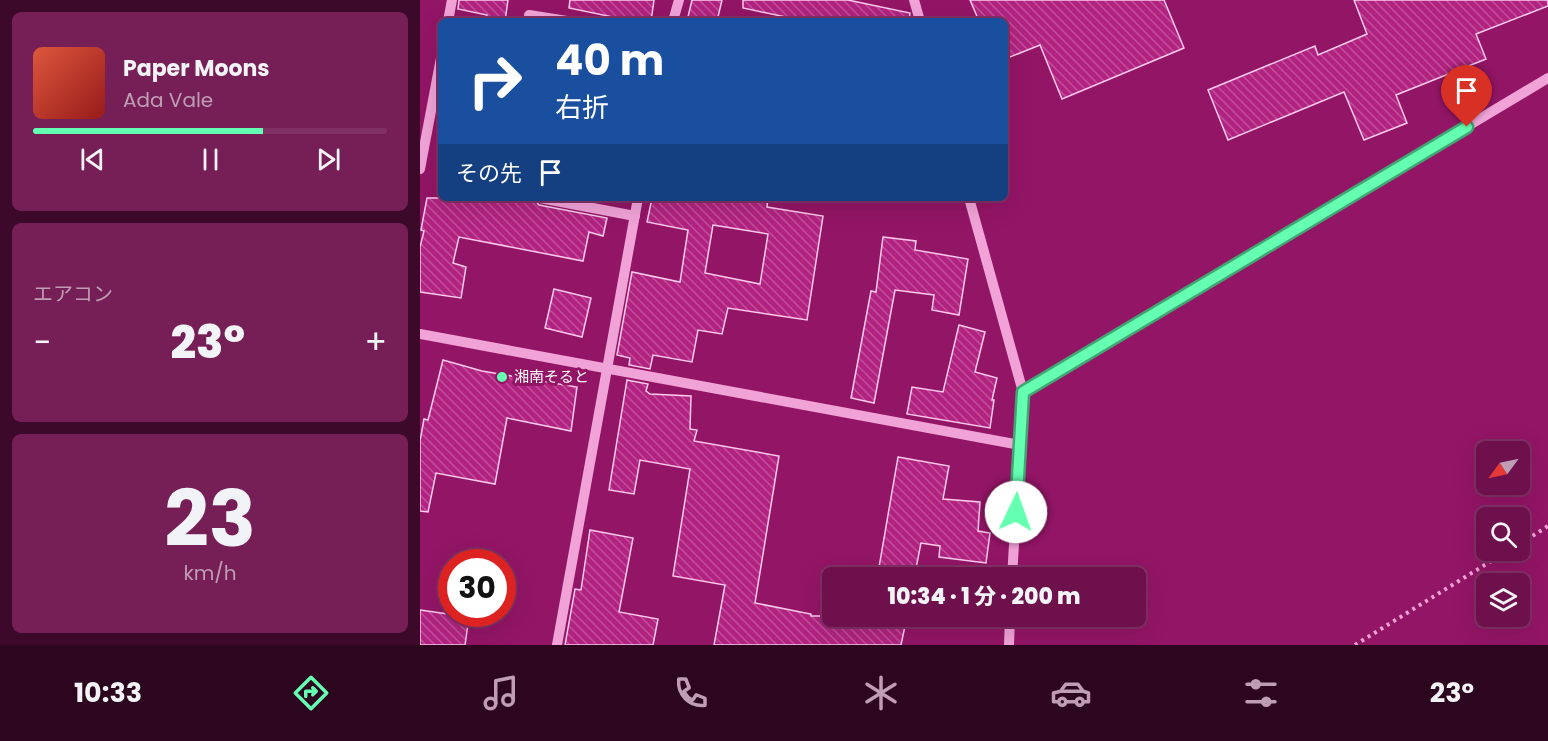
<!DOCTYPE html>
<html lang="ja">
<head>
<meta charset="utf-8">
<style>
	body { margin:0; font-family:Poppins,"Noto Sans JP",sans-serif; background:#761e56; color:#f1f3f6; height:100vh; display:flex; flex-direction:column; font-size:22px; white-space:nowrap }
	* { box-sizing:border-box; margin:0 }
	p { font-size:20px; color:#bf9db5 }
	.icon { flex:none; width:33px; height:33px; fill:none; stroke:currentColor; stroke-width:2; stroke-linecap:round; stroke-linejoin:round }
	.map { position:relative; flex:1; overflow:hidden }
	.side { display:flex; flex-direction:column; gap:12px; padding:12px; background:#3c092a; width:420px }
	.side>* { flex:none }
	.hud { position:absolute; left:18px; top:18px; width:570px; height:183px; border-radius:9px; box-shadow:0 6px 24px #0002,0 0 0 2px #803064; background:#1a4fa0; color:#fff; overflow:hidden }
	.needle { width:39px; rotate:237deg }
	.tools { position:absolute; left:1056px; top:441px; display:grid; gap:12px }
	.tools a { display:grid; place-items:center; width:54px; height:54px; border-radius:9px; background:#6e104c; box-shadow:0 6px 24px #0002,0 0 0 2px #803064; font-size:30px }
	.speed { position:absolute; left:18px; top:549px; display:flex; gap:12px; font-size:30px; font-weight:700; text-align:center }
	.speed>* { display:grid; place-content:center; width:78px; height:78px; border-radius:50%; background:#6e104c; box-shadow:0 6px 24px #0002,0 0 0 2px #803064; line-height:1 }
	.speed .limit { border:9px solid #d22; background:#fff; color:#111 }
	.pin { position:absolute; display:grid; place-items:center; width:51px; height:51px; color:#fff; margin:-62px -26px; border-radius:50% 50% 50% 0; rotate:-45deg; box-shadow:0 0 6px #0007 }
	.pin .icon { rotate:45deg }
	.me { position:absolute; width:66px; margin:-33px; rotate:3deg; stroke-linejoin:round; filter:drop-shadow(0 0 4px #0008) }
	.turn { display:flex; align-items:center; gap:21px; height:126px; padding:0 18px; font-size:27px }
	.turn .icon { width:78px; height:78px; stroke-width:2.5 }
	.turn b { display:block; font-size:42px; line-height:51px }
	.then { display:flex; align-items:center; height:57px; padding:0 18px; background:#0003; gap:12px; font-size:22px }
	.big { font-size:45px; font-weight:800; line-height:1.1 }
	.side .widget { flex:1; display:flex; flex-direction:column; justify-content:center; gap:9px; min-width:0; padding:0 21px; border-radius:9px; background:#761e56 }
	.side .dial { align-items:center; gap:0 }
	.dial b { font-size:78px; line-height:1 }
	.song { display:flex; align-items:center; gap:18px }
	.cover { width:72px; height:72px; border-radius:9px; background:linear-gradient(135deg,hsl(10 70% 55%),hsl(0 70% 35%)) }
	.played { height:6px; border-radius:3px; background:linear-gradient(90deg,#64ffb1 65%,#803064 65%) }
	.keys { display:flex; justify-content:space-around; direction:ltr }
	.heat { display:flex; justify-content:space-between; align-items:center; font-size:33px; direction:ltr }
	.trip { position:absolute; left:402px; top:567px; width:324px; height:60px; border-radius:9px; background:#6e104c; box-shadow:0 6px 24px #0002,0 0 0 2px #803064; font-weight:800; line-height:60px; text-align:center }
	.dock { display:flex; height:96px; justify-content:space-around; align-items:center; background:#2c061e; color:#bf9db5 }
	.dock .icon { width:42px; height:42px }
	.dock .on { color:#64ffb1 }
	.dock b { font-size:27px; color:#f1f3f6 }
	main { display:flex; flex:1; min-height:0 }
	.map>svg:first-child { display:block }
	.building { fill:url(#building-back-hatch); stroke:#fccbeb; stroke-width:1.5; fill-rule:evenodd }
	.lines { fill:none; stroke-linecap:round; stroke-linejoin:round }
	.path { stroke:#f1a3d7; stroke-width:4; stroke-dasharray:3 4.5; stroke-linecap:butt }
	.minor { stroke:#f1a3d7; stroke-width:10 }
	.route-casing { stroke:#41a673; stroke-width:15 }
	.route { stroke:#64ffb1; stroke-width:10 }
	.poi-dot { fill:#64ffb1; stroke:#931566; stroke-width:2 }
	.labels { text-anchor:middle; stroke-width:6; stroke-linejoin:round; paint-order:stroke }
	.poi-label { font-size:15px; fill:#fff; stroke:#931566; text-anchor:start }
</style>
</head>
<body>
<main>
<section class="side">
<div class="widget">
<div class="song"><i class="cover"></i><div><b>Paper Moons</b><p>Ada Vale</p></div></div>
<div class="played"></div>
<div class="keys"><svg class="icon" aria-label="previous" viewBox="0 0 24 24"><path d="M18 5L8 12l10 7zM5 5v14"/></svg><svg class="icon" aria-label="pause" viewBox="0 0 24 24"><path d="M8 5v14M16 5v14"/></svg><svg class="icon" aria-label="next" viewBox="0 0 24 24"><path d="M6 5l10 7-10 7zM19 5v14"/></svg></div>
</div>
<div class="widget"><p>エアコン</p>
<div class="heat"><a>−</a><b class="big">23°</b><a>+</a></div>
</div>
<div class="widget dial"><b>23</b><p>km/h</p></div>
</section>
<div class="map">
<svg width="1128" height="645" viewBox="0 0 1128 645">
	<defs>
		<pattern id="building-back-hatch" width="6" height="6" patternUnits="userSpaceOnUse" patternTransform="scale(1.5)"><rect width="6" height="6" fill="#b22381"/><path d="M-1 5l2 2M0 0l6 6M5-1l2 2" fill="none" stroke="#c14f9a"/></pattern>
	</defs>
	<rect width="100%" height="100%" fill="#931566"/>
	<g class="building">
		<polygon points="39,0 88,0 85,21 66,21 67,15 38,9"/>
		<polygon points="150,0 234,0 231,21 212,21 149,8"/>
		<polygon points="272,0 302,0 297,21 267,21"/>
		<polygon points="323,0 428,0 490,13 489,21 385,21 323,8"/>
		<polygon points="550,0 744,0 764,48 642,99 620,45 585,59 585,21 559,21"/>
		<polygon points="934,0 1128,0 1128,6 1056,34 1066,59 976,95 987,123 944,140 924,92 808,140 788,90 895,46 898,55 947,34"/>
		<polygon points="7,198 80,198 108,202 108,198 113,198 119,205 187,218 183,236 169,232 163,261 39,237 33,263 46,267 41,298 0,292 0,247 4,231 1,230"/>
		<path d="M232 198H348L347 207 403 216 387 320 308 308 302 334 278 330 272 362 233 355 230 369 209 365 210 358 197 355 212 272 260 282 268 230 227 222ZM293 225 348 234 340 284 285 273Z"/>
		<polygon points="463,237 496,241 495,250 548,259 539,315 512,310 514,295 475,290 454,403 431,398 451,291 456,292"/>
		<polygon points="134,289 171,298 162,337 125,328"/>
		<polygon points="539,325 565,332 555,372 577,378 572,400 574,400 570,428 487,414 492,387 523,392"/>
		<polygon points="23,360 62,371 157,387 151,431 87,418 75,484 16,473 8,512 0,511 0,441 4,419 8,420"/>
		<polygon points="207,380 228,384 226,391 230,394 271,396 270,429 277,430 274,441 359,456 335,603 391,614 391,616 440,616 485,626 481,645 294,645 305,585 253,576 270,469 220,460 214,494 189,490"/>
		<polygon points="478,457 529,466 523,499 560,502 558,531 570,533 566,563 519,557 520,546 501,543 494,578 458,573"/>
		<polygon points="170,530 213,538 199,612 238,619 233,645 145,645 155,589 161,590"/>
		<polygon points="0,610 49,617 45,645 0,645"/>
	</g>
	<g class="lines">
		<g class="path">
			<polyline points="1100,544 1128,526"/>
			<polyline points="935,645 1089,550"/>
		</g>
		<g class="minor">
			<polyline points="494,0 500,21"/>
			<polyline points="109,15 147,21"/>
			<polyline points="28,21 32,0"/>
			<polyline points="253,21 259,0"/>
			<polyline points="0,169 21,58"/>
			<polyline points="120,198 215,216"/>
			<polyline points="549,198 603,392 592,578"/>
			<polyline points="0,334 600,445"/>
			<polyline points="603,392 1128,78"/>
			<polyline points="137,645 218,198"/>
			<polyline points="589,645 590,616"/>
		</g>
	</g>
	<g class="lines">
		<defs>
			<polyline id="route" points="596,512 603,392 1047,127"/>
		</defs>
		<use href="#route" class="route-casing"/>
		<use href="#route" class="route"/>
	</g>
	<circle class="poi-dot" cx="82" cy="377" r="6"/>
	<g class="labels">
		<g class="poi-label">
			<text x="94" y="382">湘南そると</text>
		</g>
	</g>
</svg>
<div class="tools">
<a><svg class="needle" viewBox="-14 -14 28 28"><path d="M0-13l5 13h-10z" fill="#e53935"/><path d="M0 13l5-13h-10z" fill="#bf9db5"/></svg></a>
<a><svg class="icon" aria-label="search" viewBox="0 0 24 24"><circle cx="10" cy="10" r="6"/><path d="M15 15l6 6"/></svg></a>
<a><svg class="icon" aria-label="layers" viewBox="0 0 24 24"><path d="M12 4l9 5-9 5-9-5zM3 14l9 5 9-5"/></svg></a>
</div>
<div class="speed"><div class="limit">30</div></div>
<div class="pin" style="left:1047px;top:127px;background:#d93025"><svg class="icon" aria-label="arrive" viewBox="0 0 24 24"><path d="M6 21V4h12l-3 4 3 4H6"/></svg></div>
<svg class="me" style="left:596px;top:512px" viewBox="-20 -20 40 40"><circle r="19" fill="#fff"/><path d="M0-13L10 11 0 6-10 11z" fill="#64ffb1"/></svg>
<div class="trip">10:34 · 1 分 · 200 m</div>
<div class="hud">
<div class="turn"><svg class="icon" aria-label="right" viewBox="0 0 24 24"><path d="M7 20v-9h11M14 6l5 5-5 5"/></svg><div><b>40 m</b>右折</div></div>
<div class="then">その先<svg class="icon" aria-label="arrive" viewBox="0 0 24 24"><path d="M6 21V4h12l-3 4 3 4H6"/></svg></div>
</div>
</div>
</main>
<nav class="dock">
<b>10:33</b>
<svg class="icon on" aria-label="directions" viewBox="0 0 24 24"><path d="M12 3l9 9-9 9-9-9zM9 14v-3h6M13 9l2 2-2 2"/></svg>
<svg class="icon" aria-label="music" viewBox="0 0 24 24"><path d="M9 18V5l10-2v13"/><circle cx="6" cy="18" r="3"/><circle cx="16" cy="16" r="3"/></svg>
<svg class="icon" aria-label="phone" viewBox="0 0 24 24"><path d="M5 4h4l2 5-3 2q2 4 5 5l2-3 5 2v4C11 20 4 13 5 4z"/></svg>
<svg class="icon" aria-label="climate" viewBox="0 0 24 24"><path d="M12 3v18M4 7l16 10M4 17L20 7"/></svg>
<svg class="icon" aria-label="car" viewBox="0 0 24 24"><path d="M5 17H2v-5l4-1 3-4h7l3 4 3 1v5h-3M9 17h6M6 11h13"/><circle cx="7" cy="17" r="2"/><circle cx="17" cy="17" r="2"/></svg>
<svg class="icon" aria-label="filters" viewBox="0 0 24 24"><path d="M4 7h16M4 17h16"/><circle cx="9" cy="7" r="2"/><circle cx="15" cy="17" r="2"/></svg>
<b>23°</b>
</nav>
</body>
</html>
